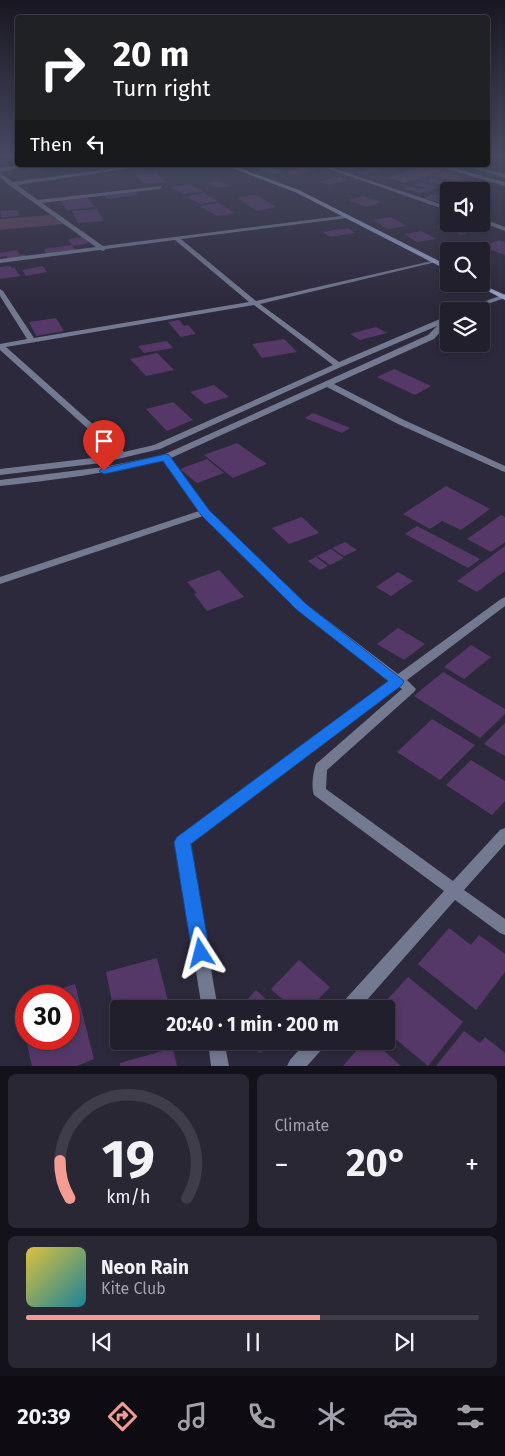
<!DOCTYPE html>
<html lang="en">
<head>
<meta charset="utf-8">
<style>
	body { margin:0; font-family:"Fira Sans",sans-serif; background:#2a2735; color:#f1f3f6; height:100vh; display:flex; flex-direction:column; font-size:19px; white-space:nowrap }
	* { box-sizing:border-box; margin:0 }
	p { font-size:16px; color:#a2a2aa }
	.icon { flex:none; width:28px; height:28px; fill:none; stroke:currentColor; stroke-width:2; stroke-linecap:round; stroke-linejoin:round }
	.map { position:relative; height:1066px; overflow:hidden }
	.sheet { display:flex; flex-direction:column; gap:8px; padding:8px; background:#131119; flex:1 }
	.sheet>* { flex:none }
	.hud { position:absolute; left:15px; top:15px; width:475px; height:152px; border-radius:5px; box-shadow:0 2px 8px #0003,0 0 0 1px #3f3d49; background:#202124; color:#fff; overflow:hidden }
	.controls { position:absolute; left:440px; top:182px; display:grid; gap:10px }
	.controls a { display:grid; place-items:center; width:50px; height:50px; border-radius:5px; background:#221f2d; box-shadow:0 2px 8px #0003,0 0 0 1px #3f3d49; font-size:25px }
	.speed { position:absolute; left:15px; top:985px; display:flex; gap:10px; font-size:25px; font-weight:700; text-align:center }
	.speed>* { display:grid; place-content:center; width:65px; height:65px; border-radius:50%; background:#221f2d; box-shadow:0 2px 8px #0003,0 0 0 1px #3f3d49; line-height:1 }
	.speed .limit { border:8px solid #d22; background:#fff; color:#111 }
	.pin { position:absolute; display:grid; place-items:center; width:42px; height:42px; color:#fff; margin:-51px -21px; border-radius:50% 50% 50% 0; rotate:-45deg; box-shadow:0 0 5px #0007 }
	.pin .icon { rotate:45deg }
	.me { position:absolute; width:55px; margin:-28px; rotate:351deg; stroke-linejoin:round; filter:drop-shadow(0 0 4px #0008) }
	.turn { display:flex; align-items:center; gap:18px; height:105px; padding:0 15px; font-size:22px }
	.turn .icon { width:65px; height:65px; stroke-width:2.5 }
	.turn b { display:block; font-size:35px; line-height:42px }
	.then { display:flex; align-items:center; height:48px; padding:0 15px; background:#0003; gap:10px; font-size:19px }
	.big { font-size:38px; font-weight:700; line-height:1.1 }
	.sheet .widget { flex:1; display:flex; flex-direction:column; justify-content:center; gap:8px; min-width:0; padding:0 18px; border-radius:8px; background:#2a2735 }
	.sheet .dial { align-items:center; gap:0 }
	.dial svg { height:130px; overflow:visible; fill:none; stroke:#3f3d49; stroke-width:7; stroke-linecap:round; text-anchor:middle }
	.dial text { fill:#f1f3f6; stroke:none }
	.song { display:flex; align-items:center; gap:15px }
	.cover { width:60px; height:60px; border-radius:8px; background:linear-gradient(135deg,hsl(50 70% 55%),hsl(190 70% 35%)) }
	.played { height:5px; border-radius:2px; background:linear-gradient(90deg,#f59c92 65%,#3f3d49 65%) }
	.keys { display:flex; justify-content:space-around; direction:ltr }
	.heat { display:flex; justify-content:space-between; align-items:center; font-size:28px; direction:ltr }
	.sheet .tiles { flex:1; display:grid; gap:8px; grid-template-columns:1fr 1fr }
	.widget:last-child { grid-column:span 2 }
	.trip { position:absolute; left:110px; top:1000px; width:285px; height:50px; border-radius:5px; background:#221f2d; box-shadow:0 2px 8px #0003,0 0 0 1px #3f3d49; font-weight:700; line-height:50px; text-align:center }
	.menu { display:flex; height:80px; justify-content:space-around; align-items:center; background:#0e0c12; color:#a2a2aa }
	.menu .icon { width:35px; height:35px }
	.menu .selected { color:#f59c92 }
	.menu b { font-size:22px; color:#f1f3f6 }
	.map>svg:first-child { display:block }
	.green { fill:#5b4058 }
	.building { fill:#553867 }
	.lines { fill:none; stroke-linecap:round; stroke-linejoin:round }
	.service { fill:#727991; fill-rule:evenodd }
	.minor { fill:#727991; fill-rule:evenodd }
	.tertiary { fill:#727991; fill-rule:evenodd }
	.secondary { fill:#9aa4ca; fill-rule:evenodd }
	.route { fill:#1a73e8; stroke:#114b97 }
</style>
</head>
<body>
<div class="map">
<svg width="505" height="1066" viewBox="0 0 505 1066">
	<rect width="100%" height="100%" fill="#2d293c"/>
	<polygon class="green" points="50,215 64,224 0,230 0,219"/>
	<g class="building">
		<polygon points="90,165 116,165 116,166 97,169"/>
		<polygon points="244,165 264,165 287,172 309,166 318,169 296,175 287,172 272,174"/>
		<polygon points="429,165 447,170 405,183 388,178"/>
		<polygon points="39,166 45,170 22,174 17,170"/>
		<polygon points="373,168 381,170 366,175 358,173"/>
		<polygon points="445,172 466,178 456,182 435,176"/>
		<polygon points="156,173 166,182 145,184 135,175"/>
		<polygon points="339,176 348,180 328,185 319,182"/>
		<polygon points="435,179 452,183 444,186 427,181"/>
		<polygon points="219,181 230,186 218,188 207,183"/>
		<polygon points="422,183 438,187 431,190 420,193 404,189 410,187 431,190 415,185"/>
		<polygon points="190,184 203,191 183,194 170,187"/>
		<polygon points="134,191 138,195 107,199 104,195"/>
		<polygon points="203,193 218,201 201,204 186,197"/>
		<polygon points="435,194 449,198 449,205 424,198"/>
		<polygon points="256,195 276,207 257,211 237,198"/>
		<polygon points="362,196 382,202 367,207 348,200"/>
		<polygon points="87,197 95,207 67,210 60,201"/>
		<polygon points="218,203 235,213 217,216 200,206"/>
		<polygon points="97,209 104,221 78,223 72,211"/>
		<polygon points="17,210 19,216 2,218 0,211"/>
		<polygon points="391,217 406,226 388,229 373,220"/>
		<polygon points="449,222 449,224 460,224 476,230 462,235 436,227"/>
		<polygon points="348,228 355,233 330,237 323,232"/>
		<polygon points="422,231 436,239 417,242 404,234"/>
		<polygon points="83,237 89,243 73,246 68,239"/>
		<polygon points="499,240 505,242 505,255 482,247"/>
		<polygon points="72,245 75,250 46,254 44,249"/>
		<polygon points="17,250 20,255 25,254 26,256 8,259 6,256 0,257 0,253"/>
		<polygon points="10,266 12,268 15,268 20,276 0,279 0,267"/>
		<polygon points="43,266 47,272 26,276 22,270"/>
		<polygon points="56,318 64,331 36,336 29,322"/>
		<polygon points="179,320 184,326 188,325 196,334 181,337 168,322"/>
		<polygon points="376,327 387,333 360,340 350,334"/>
		<polygon points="284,339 297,352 262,358 252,344"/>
		<polygon points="167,341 173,348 144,353 138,346"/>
		<polygon points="157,353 174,370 146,376 130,359"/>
		<polygon points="394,369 431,386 415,395 377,377"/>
		<polygon points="214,385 229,397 205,404 190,392"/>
		<polygon points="173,402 193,420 167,431 146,409"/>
		<polygon points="313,413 350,428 342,433 305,418"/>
		<polygon points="237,443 267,464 233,478 204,455"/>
		<polygon points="207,459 224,473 197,483 180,469"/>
		<polygon points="446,486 490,509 461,530 442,521 430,529 403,514"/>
		<polygon points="501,515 505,517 505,542 491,552 467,539"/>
		<polygon points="302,517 319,533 289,544 272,528"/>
		<polygon points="417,526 480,559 468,568 405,534"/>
		<polygon points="345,542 357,550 344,556 332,548"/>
		<polygon points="505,546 505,571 477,592 457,581"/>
		<polygon points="331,549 344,558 330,565 317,556"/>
		<polygon points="316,557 328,566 320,570 308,561"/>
		<polygon points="219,570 244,597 207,611 194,594 197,593 187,582"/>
		<polygon points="398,572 413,581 391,596 376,587"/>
		<polygon points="398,628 425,644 404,660 377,644"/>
		<polygon points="471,645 491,657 464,679 444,667"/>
		<polygon points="443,672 505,709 505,714 480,738 414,696"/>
		<polygon points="432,719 475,745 440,780 397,752"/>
		<polygon points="505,723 505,756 484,744"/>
		<polygon points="471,760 505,781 505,801 492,815 446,785"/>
		<polygon points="449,928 471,945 479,935 505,954 505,972 476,1010 418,964"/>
		<polygon points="157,958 170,1009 119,1009 118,1031 106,972"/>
		<polygon points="299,960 330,987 309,1009 293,1009 271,989"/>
		<polygon points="408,977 463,1022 428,1066 386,1031 386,1009 379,1009"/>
		<polygon points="75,984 94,1059 77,1066 32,1066 26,1039 69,1039 69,996 41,996"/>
		<polygon points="256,990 277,1009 238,1009"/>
		<polygon points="26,1001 26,1034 25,1034 19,1004"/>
		<polygon points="464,1031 480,1043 485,1037 505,1053 505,1066 436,1066"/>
		<polygon points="248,1041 271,1041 260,1053"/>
		<polygon points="365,1041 373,1041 401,1066 343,1066"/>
		<polygon points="173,1048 177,1066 120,1066 120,1063"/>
	</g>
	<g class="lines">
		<polygon class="service" points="25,165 38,165 0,172 0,168"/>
		<g class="minor">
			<path d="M139 165H152L17 185 38 200 161 186V188L159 189 42 203 103 246 349 215 350 216 347 218 181 239 256 301 436 260V262L260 304 339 362 440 319 449 318V322L434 339 334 384 404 420 505 466V472L502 471 398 424 327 387 171 458 208 510 306 604 398 674 501 599 505 597V606L407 680 416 689 414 692 327 770 326 789 453 881 500 830 505 828V844L464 890 505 919V935L500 933 455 900 359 1009H340L342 1003 444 891 314 795C311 787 313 772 316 764L402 689 398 686 189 843 218 1009H202L175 841 177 837 390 680 298 610 203 516 0 584V577L199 511 164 460C110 473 55 480 0 486V480L104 467 163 455 428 335 437 326 341 367 160 449 101 463 0 475V469L101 457 116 454 0 350V344L27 339 0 296V289L3 291 34 338 249 302 175 240 106 249 103 251 100 250 0 263V259L96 247 9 185 0 177V173L13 182ZM254 305 333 365 154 445 124 452 6 347Z"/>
			<polygon points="317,165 324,165 449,207 449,211"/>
			<polygon points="434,165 442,165 505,182 505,186"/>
			<polygon points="462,165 470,165 505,174 505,178"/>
			<polygon points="481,218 505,227 505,231 481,222"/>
			<polygon points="208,1041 224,1041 229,1066 211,1066"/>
			<polygon points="307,1041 326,1041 324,1047 307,1066 287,1066 290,1060"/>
		</g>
		<g class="tertiary">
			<polygon points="505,294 505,298 467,311 458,311"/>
			<polygon points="449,317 449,322 444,322 444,318"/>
		</g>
		<g class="secondary">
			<polygon points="224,165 231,165 299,190 449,266 449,271 295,192"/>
			<polygon points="474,284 481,284 505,295 505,300"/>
		</g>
	</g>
	<linearGradient id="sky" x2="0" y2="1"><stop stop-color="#191721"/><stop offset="0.51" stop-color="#464961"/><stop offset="1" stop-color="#464961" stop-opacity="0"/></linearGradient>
	<rect width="505" height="306" fill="url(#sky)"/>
	<polygon class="route" points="166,454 169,455 209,510 306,604 404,681 402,685 191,844 210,953 207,959 201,961 195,959 192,953 174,842 177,837 388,681 297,610 201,515 163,461 104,474 99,471 101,469"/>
</svg>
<div class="controls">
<a><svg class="icon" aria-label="sound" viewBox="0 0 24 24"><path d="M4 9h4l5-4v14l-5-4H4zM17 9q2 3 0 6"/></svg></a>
<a><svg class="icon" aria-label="search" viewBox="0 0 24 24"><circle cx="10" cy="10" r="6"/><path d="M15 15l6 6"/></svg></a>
<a><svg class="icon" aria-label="layers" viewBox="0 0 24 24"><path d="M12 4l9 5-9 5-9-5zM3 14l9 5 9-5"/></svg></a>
</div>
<div class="speed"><div class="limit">30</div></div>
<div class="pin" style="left:104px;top:471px;background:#d93025"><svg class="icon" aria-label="arrive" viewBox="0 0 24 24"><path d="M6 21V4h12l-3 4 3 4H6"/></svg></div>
<svg class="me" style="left:201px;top:953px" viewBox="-20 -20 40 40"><path d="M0-17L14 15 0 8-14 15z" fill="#1a73e8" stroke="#fff" stroke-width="4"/></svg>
<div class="trip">20:40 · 1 min · 200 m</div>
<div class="hud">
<div class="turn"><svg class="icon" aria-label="right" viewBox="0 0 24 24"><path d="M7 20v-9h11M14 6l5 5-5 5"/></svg><div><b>20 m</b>Turn right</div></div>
<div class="then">Then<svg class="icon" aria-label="left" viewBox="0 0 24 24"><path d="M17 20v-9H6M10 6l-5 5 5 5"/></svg></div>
</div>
</div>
<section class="sheet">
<div class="tiles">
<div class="widget dial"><svg viewBox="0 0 100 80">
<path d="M14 69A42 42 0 1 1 86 69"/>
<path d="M14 69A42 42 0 0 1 8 46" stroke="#f59c92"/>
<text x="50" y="56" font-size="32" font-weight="700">19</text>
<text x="50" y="72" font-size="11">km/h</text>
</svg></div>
<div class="widget"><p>Climate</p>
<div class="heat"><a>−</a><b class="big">20°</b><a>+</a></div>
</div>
<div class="widget">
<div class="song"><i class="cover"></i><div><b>Neon Rain</b><p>Kite Club</p></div></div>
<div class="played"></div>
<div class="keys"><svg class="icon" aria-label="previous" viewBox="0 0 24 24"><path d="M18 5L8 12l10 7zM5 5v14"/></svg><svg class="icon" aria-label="pause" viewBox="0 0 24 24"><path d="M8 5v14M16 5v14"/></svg><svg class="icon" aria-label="next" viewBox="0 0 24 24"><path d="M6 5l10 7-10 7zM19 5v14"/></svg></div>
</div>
</div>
</section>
<nav class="menu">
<b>20:39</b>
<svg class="icon selected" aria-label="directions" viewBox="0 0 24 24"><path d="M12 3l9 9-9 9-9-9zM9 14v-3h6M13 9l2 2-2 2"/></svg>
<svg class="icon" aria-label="music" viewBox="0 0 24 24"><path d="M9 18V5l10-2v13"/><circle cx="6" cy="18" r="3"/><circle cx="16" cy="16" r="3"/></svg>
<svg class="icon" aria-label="phone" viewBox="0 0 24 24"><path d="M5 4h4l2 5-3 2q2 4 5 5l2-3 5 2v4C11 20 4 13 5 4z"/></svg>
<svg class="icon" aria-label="climate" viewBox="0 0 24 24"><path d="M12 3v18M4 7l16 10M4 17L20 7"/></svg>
<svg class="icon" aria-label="car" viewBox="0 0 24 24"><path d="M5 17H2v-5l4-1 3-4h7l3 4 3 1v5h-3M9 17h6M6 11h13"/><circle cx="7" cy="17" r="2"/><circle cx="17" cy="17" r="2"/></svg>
<svg class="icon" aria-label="filters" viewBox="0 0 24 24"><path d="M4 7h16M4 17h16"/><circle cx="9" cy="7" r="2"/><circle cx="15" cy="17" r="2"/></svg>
</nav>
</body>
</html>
